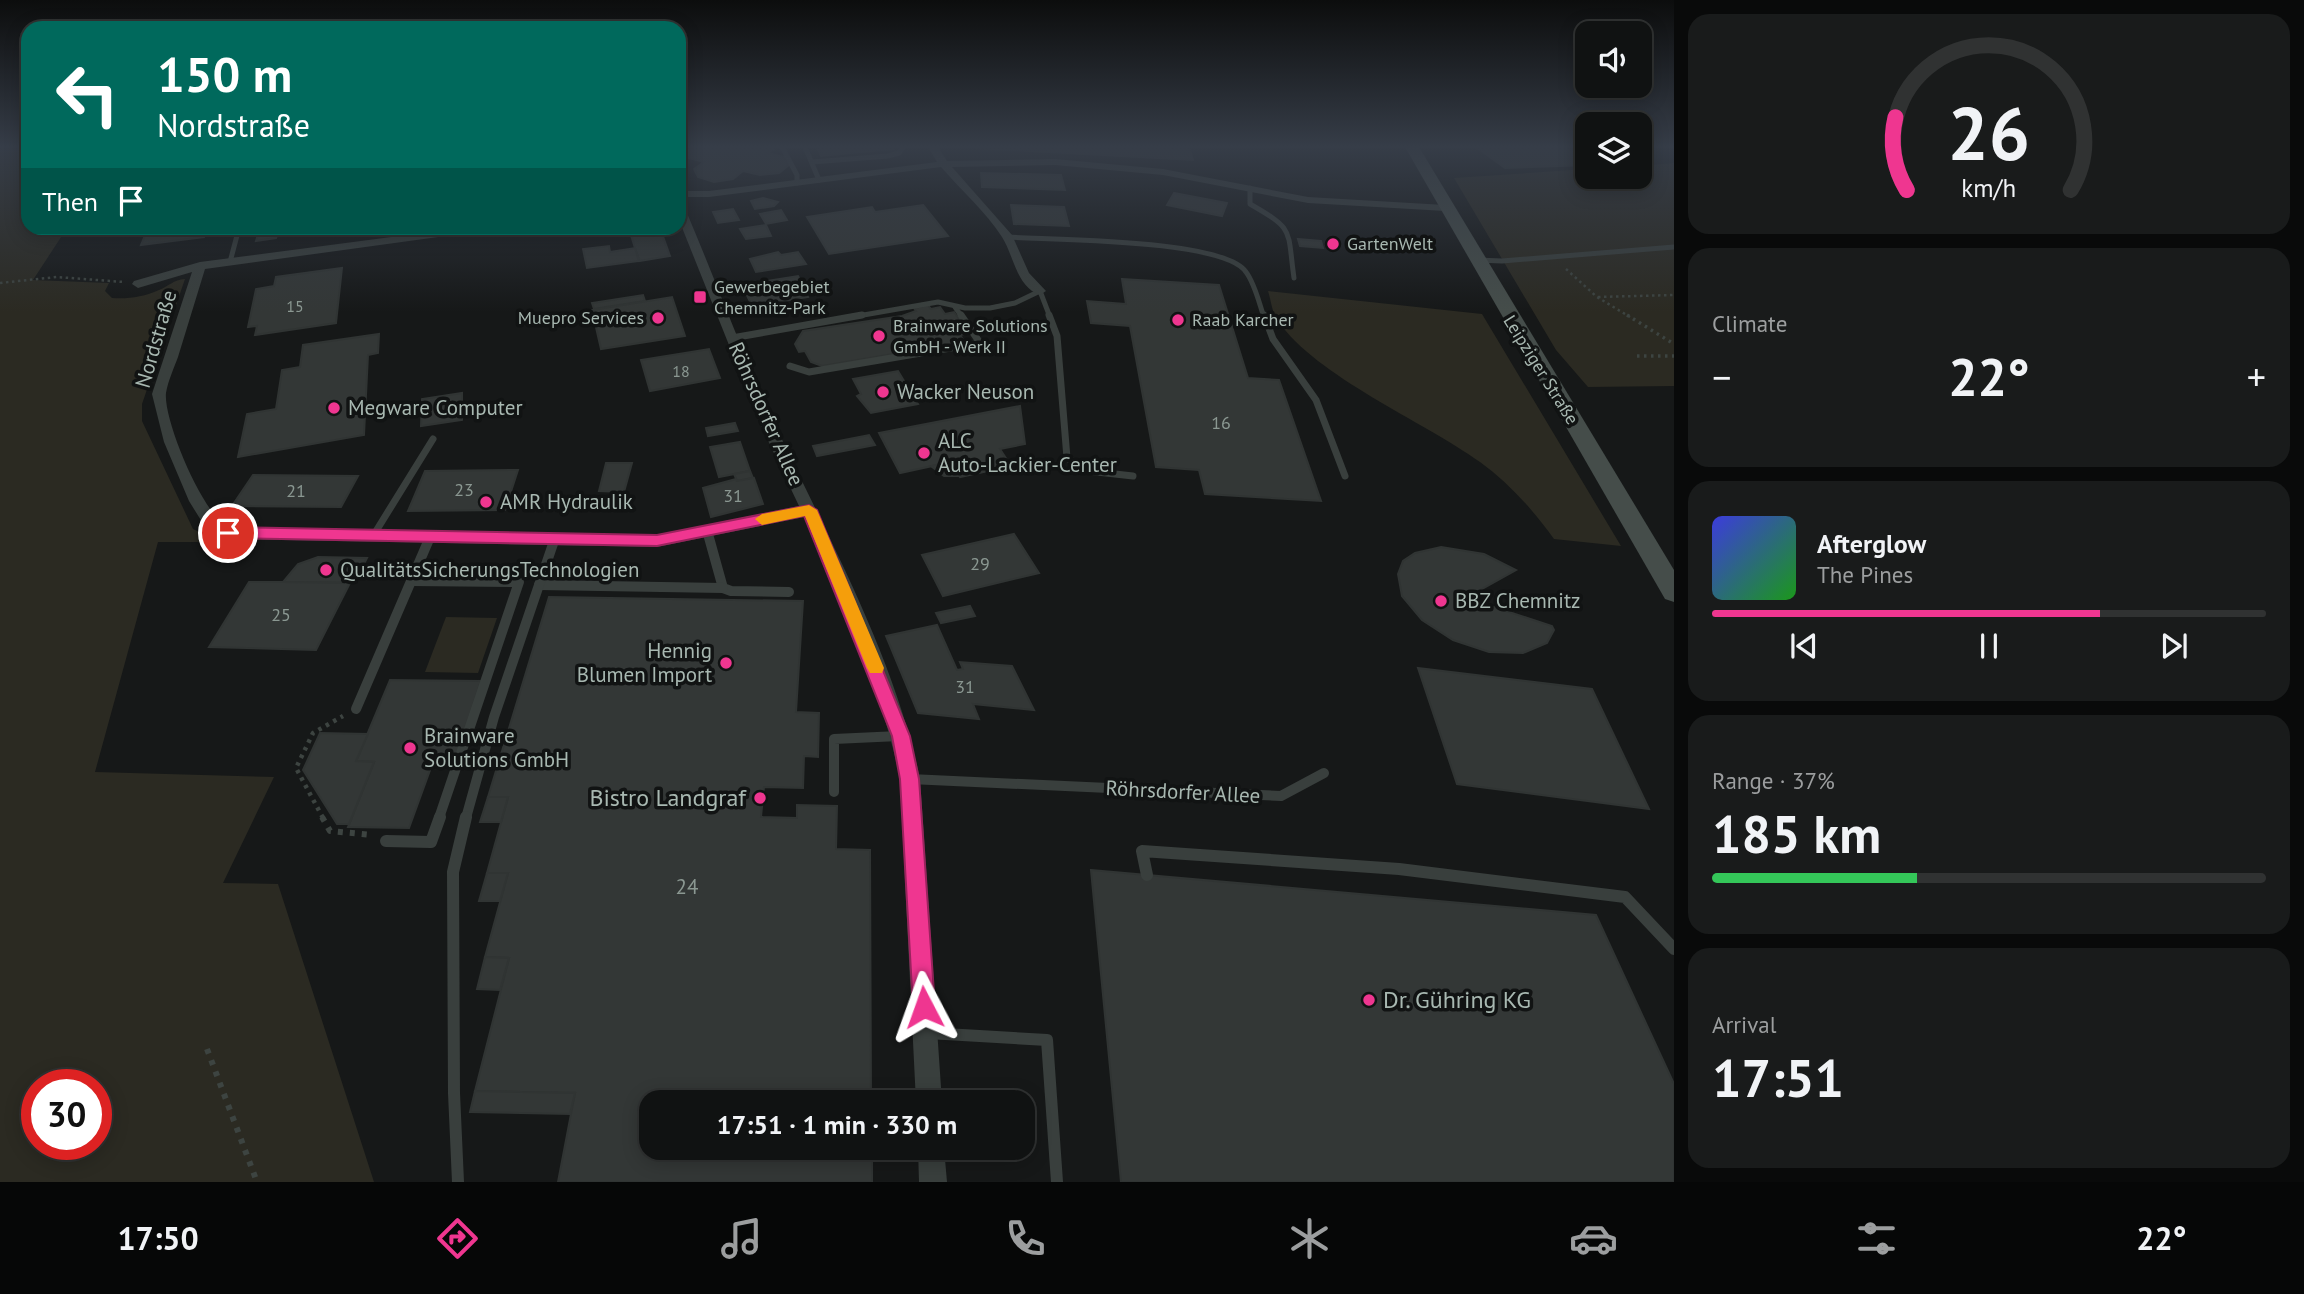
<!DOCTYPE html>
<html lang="en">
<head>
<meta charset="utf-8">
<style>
	body { margin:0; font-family:"PT Sans",sans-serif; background:#191b1b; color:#f1f3f6; height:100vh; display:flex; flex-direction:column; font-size:26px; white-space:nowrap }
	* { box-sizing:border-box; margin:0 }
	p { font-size:23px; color:#9c9e9f }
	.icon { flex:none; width:38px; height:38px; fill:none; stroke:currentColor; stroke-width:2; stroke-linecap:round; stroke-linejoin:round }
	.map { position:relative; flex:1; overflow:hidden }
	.panel { display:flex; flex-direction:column; gap:14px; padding:14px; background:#090a0a; width:630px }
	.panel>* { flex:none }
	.banner { position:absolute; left:21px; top:21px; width:665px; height:214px; border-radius:21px; box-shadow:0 4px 18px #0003,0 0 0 2px #303232; background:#00695c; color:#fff; overflow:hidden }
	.buttons { position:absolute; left:1575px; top:21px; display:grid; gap:14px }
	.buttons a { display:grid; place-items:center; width:77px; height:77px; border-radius:14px; background:#101212; box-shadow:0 4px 18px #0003,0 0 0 2px #303232; font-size:35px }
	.speed { position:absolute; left:21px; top:1069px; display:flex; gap:14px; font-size:35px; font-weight:700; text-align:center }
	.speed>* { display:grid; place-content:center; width:91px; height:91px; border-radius:50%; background:#101212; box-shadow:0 4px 18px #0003,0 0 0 2px #303232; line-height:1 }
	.speed .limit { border:10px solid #d22; background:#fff; color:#111 }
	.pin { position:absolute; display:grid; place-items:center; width:60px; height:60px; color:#fff; margin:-30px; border:4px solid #fff; border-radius:50%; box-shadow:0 2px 7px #0007 }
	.me { position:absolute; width:77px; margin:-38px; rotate:356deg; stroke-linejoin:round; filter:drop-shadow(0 0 5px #0008) }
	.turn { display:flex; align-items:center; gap:24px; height:147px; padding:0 21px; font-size:32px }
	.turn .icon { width:91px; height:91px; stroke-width:2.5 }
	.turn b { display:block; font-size:49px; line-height:60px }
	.then { display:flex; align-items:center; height:66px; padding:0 21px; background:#0003; gap:14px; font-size:26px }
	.big { font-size:52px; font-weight:700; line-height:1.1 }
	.panel .widget { flex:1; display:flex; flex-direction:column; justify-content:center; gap:10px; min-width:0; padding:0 24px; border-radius:21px; background:#191b1b }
	.panel .dial { align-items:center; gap:0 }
	.dial svg { height:182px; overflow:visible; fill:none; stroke:#303232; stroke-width:7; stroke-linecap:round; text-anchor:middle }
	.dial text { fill:#f1f3f6; stroke:none }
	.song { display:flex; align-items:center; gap:21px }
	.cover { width:84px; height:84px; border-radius:10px; background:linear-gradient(135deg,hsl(240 70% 55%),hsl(120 70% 35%)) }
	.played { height:7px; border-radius:4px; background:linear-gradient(90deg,#ef3690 70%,#303232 70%) }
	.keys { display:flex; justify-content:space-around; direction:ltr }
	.heat { display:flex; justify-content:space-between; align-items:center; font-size:38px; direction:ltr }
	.charge { height:10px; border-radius:5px; background:linear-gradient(90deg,#34c759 37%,#303232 0) }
	.trip { position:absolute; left:639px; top:1090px; width:396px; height:70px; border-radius:21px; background:#101212; box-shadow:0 4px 18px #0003,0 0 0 2px #303232; font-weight:700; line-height:70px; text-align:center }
	.menu { display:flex; height:112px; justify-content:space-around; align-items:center; background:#060707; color:#9c9e9f }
	.menu .icon { width:49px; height:49px }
	.menu .on { color:#ef3690 }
	.menu b { font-size:32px; color:#f1f3f6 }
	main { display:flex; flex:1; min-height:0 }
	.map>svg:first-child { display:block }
	.green { fill:#2b2a22; fill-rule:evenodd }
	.building { fill:#333736; stroke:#303433; stroke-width:2 }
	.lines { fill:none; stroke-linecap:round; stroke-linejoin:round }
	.path-far3 { stroke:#3d4441; stroke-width:2.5; stroke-dasharray:2.5 3.5; stroke-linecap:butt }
	.path-far2 { stroke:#3d4441; stroke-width:3.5; stroke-dasharray:2.5 4.5; stroke-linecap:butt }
	.path-far1 { stroke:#3d4441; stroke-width:4.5; stroke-dasharray:3.5 5; stroke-linecap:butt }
	.path { stroke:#3d4441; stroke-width:6; stroke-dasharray:5 7; stroke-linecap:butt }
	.service-far3 { stroke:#393f3d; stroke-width:5 }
	.service-far2 { stroke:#393f3d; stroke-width:7 }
	.service-far1 { stroke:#393f3d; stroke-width:10 }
	.service { stroke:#393f3d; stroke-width:12 }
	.minor { fill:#393f3d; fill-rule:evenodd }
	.secondary { fill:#454d4a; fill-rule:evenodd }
	.route { fill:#ef3690; stroke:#9b235e; stroke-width:2 }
	.slow { fill:#f59e0b }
	.poi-dot { fill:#ef3690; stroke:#111313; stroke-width:2.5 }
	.labels { text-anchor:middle; stroke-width:7; stroke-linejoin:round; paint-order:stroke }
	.far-number-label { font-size:16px; fill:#8b9892 }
	.far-poi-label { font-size:18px; fill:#a8b8b1; stroke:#111313; text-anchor:start }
	.far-street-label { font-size:18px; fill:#a8b8b1; stroke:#111313 }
	.number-label { font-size:18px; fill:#8b9892 }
	.street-label { font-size:21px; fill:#a8b8b1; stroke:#111313 }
	.poi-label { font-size:21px; fill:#a8b8b1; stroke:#111313; text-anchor:start }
	.near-number-label { font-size:21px; fill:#8b9892 }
	.near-poi-label { font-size:24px; fill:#a8b8b1; stroke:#111313; text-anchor:end }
</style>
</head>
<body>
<main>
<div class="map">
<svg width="1674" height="1182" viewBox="0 0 1674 1182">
	<rect width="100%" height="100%" fill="#161818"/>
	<g class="green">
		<path d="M0 147H28V228H67L33 280 109 283 105 291 112 298C128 299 144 297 159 290 169 286 173 280 185 279L142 404V421L193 529 221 542H158L95 772 274 777 223 883 278 884 374 1182H0ZM96 1085V1144H37V1085Z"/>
		<polygon points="1674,163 1674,386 1588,387 1556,350 1454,178 1587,169 1587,177 1640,177 1640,166"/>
		<path d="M1268 291 1482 314 1621 546 1554 539C1533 510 1509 483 1480 462 1423 421 1317 377 1278 321 1272 313 1271 300 1268 291Z"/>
		<polygon points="446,617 497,618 478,673 425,672"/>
	</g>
	<g class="building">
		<polygon points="690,147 777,147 768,153 784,157 789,165 779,173 760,175 743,171 733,179 714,182 698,177 694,169 704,162 688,158 684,150"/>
		<polygon points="817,147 893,147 894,149 821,156"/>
		<polygon points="976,147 1189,147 1193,160 976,148"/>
		<polygon points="1476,147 1566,147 1587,160 1587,165 1505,168"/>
		<polygon points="981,173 1061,175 1065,190 982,187"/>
		<polygon points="1174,193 1227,203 1222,216 1167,205"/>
		<polygon points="763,198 778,202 774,206 755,209 751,201"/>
		<polygon points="923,205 948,236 829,254 807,217 872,207 875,212"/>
		<polygon points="1011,205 1064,207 1069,226 1014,224"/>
		<polygon points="733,209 739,220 718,223 713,212"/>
		<polygon points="781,210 787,220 766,224 760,214"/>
		<polygon points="766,225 771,236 746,239 740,229"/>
		<polygon points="148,228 206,228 204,237 141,245"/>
		<polygon points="260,228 280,228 276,238 256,241"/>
		<polygon points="294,228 313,228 311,233 291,235"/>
		<polygon points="604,228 660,228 670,256 639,261 630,232 606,235"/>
		<polygon points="1298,239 1321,241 1323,248 1300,246"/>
		<polygon points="1353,239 1376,240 1379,247 1357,246"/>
		<polygon points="609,246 610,252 635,248 639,261 587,268 583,249"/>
		<polygon points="778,252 781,255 798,252 806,264 756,272 750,259"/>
		<polygon points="342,268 336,323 255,335 257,326 248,327 256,289 274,286 276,277"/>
		<polygon points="798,276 808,297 752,306 742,285"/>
		<polygon points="1122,279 1219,285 1248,378 1279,380 1321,501 1205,494 1199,470 1156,467 1130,326 1091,323 1087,301 1126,304"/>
		<polygon points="643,295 645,301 594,309 592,303"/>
		<polygon points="672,297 685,336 601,349 592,310"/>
		<polygon points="928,305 931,309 940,307 945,314 954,312 969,333 960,335 965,342 822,366 811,362 805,351 799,352 795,344 803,331 902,316 916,311 914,308"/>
		<polygon points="379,334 378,353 368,355 364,435 238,457 247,414 276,409 282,370 300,367 303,345"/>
		<polygon points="709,349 720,378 650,391 641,360"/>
		<polygon points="898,371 918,404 871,413 857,396 861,394 853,379"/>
		<polygon points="462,393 462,420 421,426 422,399"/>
		<polygon points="1020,406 1025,444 1000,449 1011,466 960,477 951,462 900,473 879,433"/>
		<polygon points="735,423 738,431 708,436 706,428"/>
		<polygon points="869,435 875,445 817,456 813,446"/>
		<polygon points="740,442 750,471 719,477 710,447"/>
		<polygon points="951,462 960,476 944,476 931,466"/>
		<polygon points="606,463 632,463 624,492 599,491"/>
		<polygon points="518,470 505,510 408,511 425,471"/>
		<polygon points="750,471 753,478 737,481 734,474"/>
		<polygon points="253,475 358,476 341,507 232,506"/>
		<polygon points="754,478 763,504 711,517 703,488 736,479 737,481"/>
		<polygon points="1014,534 1039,573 943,596 922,555"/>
		<polygon points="1441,547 1484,554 1516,570 1466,598 1552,626 1554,630 1547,643 1523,653 1489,652 1453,640 1422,620 1402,596 1398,574 1403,561 1415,553"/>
		<polygon points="318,557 367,558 354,583 283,582 298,564"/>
		<polygon points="249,582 283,582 350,583 316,650 209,647"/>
		<polygon points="549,597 803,601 796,712 819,713 818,757 804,756 803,788 764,787 761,817 797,818 797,805 837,806 836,849 870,850 871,1102 651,1102 651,1148 872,1148 872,1182 558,1182 575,1093 475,1091 509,958 485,957 508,873 487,873 508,797 488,797"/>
		<polygon points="970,606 975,616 941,623 936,613"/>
		<polygon points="937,625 957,670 963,669 960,662 1012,666 1034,710 973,704 979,719 918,713 886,636"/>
		<polygon points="1418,668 1592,689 1649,809 1457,784"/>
		<polygon points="390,680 481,681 454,763 433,762 409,828 348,827 374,762 356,761"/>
		<polygon points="320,733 368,734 356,761 374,762 349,824 337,824 303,770"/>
		<polygon points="488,797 508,797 501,822 480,822"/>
		<polygon points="1091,870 1596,915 1674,1084 1674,1182 1121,1182"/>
		<polygon points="487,873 508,873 500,901 479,901"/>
		<polygon points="485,957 509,958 500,990 477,989"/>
		<polygon points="475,1091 575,1093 570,1114 470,1112"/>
	</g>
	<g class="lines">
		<g class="path-far3">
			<polyline points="1566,269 1597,297 1630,317"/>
			<polyline points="0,283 57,277 124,282"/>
			<polyline points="1598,297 1674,295"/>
		</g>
		<g class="path-far2">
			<polyline points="1627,315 1674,344"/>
			<polyline points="1637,356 1674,356"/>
		</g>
		<polyline class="path-far1" points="323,818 296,768 313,733 343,716"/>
		<g class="path">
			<polyline points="322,817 330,831 373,835"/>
			<polyline points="207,1049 257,1182"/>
		</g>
		<g class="service-far3">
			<polyline points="782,147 797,175 797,183"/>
			<polyline points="805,147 819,180"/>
			<polyline points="812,162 888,156 899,153 903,147"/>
			<path d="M1250 188V204C1295 230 1287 228 1294 278"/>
			<path d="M1008 237C1052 240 1224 239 1246 272 1255 284 1259 303 1264 317"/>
			<polyline points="1477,260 1502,261 1674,247"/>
			<polyline points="230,262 239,228"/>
			<polyline points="955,307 962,317"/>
			<polyline points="852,317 938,302 965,308 990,308 1015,303 1040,291 1050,317"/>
		</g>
		<g class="service-far2">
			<polyline points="1049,315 1057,336 1067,458 1088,471 1133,476"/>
			<polyline points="1264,315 1273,339 1316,400 1345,476"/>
			<polyline points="732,338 862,315"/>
			<polyline points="790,366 809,372 980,343 961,315"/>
			<polyline points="707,531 708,536"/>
			<polyline points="373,536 433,439"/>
		</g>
		<g class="service-far1">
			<polyline points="708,534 723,588 731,591 789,592"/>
			<polyline points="411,581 519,582 439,818"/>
			<polyline points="539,585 723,588"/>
			<polyline points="356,709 430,537"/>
			<polyline points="910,779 1281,796 1324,773"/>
			<polyline points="834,792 834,739 899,736"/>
			<polyline points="466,818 494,717 555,538"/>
		</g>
		<g class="service">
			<polyline points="386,841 431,842 440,817"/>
			<polyline points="1147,875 1142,851 1399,869 1625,897 1674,949"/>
			<polyline points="928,1033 1047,1040 1057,1182"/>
			<polyline points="458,1182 454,1093 453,872 466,817"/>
		</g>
		<g class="minor">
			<path d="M928 147H938L947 161 1055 159 1163 169 1308 197 1445 205 1450 208 1445 211 1308 203 1163 175 1055 165 952 167 1012 235 1029 273 1046 291 1040 295C1016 286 1014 256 1002 237 986 212 961 190 941 167L709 197H679V191H709L937 162Z"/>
			<path d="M679 203 684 206C716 281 744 358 778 431 831 544 894 656 920 779L942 1102H916L900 779C883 694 842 595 804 517L657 547 228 539 207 530 189 501 164 442 152 394 192 272 138 288 132 284 134 281 200 262 460 228H487L482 231 205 269C196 298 187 328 178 357 174 368 168 381 166 393 163 420 204 518 229 527L657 535 799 506 763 430 679 220Z"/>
			<polygon points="918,1148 944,1148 947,1182 919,1182"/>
		</g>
		<polygon class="secondary" points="1405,147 1419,147 1674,570 1674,602 1665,599"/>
	</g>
	<linearGradient id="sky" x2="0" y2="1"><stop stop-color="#0c0d0d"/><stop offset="0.47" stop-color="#363d48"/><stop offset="1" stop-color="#363d48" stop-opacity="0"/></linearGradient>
	<rect width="1674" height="312" fill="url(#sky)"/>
	<polygon class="route" points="809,505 817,510 910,736 919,779 935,1007 932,1015 924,1018 916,1015 913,1007 900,779 892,736 804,516 657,546 228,538 221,533 228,527 657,535"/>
	<polygon class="slow" points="809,505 817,510 884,668 882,673 870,673 867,668 805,516 762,525 755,519 762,514"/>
	<g class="poi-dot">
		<circle cx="1333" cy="244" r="7"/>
		<rect x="693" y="290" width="14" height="14" rx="3.5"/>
		<circle cx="658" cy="318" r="7"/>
		<circle cx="1178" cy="320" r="7"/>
		<circle cx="879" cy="336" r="7"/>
		<circle cx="883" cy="392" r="7"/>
		<circle cx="334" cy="408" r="7"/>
		<circle cx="924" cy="453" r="7"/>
		<circle cx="486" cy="502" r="7"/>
		<circle cx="326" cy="570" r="7"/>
		<circle cx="1441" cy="601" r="7"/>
		<circle cx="726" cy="663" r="7"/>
		<circle cx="410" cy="748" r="7"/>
		<circle cx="760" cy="798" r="7"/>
		<circle cx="1369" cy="1000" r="7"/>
	</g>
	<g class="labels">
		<g class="far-number-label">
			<text x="295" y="312">15</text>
			<text x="681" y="377">18</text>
		</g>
		<g class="far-poi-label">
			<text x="1347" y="250">GartenWelt</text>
			<text x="714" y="293">Gewerbegebiet<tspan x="714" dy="21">Chemnitz-Park</tspan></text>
			<text x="644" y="324" text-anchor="end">Muepro Services</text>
			<text x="1192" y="326">Raab Karcher</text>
			<text x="893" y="332">Brainware Solutions<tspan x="893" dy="21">GmbH - Werk II</tspan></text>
		</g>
		<g class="far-street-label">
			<text transform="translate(1541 370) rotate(58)" y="6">Leipziger Straße</text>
		</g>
		<g class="number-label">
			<text x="1221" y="429">16</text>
			<text x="464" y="496">23</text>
			<text x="296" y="497">21</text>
			<text x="733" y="502">31</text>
			<text x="980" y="570">29</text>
			<text x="281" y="621">25</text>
			<text x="965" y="693">31</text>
		</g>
		<g class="street-label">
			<text transform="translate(156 339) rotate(-74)" y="7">Nordstraße</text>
			<text transform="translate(766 414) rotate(66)" y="7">Röhrsdorfer Allee</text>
			<text transform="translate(1183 792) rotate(3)" y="7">Röhrsdorfer Allee</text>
		</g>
		<g class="poi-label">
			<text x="897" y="399">Wacker Neuson</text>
			<text x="348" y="415">Megware Computer</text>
			<text x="938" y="448">ALC<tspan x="938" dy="24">Auto-Lackier-Center</tspan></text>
			<text x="500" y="509">AMR Hydraulik</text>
			<text x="340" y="577">QualitätsSicherungsTechnologien</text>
			<text x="1455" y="608">BBZ Chemnitz</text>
			<text x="712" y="658" text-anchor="end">Hennig<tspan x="712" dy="24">Blumen Import</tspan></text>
			<text x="424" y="743">Brainware<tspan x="424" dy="24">Solutions GmbH</tspan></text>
		</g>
		<g class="near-number-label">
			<text x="687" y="894">24</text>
		</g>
		<g class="near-poi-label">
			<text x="746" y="806">Bistro Landgraf</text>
			<text x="1383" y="1008" text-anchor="start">Dr. Gühring KG</text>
		</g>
	</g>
</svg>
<div class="buttons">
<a><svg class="icon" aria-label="sound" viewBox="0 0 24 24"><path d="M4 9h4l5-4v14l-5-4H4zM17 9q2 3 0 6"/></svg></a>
<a><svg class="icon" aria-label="layers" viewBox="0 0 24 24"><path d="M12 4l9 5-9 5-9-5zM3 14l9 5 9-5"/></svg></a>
</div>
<div class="speed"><div class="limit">30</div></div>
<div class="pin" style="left:228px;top:533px;background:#d93025"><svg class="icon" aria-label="arrive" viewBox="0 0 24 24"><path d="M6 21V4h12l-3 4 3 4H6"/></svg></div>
<svg class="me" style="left:924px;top:1007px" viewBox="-20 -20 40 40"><path d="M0-17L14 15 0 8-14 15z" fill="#ef3690" stroke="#fff" stroke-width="4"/></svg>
<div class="trip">17:51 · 1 min · 330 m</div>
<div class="banner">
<div class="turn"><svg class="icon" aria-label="left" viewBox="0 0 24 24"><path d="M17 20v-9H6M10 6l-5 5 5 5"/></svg><div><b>150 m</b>Nordstraße</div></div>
<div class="then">Then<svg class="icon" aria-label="arrive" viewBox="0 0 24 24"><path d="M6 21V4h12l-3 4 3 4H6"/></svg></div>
</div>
</div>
<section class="panel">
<div class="widget dial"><svg viewBox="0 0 100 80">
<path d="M14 69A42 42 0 1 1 86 69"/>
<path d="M14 69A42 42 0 0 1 9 37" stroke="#ef3690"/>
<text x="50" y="56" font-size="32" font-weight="700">26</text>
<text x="50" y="72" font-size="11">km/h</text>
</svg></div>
<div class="widget"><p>Climate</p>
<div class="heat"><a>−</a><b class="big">22°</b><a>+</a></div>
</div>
<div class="widget">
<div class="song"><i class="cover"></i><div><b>Afterglow</b><p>The Pines</p></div></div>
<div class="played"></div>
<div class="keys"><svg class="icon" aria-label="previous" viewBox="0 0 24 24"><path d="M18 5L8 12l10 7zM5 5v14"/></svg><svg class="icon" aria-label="pause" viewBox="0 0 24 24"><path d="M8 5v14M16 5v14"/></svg><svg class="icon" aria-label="next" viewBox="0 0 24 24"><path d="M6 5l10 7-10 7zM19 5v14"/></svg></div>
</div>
<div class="widget"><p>Range · 37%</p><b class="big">185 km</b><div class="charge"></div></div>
<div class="widget"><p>Arrival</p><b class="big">17:51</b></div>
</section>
</main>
<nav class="menu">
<b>17:50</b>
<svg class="icon on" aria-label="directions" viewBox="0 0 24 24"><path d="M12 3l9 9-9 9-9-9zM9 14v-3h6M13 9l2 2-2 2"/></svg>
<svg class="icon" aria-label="music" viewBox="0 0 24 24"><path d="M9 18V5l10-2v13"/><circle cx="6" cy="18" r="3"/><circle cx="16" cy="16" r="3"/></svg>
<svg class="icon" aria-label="phone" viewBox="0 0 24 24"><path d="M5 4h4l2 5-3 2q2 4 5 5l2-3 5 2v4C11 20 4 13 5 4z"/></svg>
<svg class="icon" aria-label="climate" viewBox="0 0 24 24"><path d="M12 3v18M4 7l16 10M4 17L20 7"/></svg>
<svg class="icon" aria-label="car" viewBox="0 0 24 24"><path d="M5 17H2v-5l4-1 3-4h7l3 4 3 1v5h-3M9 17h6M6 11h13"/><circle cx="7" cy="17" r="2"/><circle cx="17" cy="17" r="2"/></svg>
<svg class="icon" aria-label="filters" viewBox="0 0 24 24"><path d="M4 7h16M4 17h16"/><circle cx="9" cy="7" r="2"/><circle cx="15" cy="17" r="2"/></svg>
<b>22°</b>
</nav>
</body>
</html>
